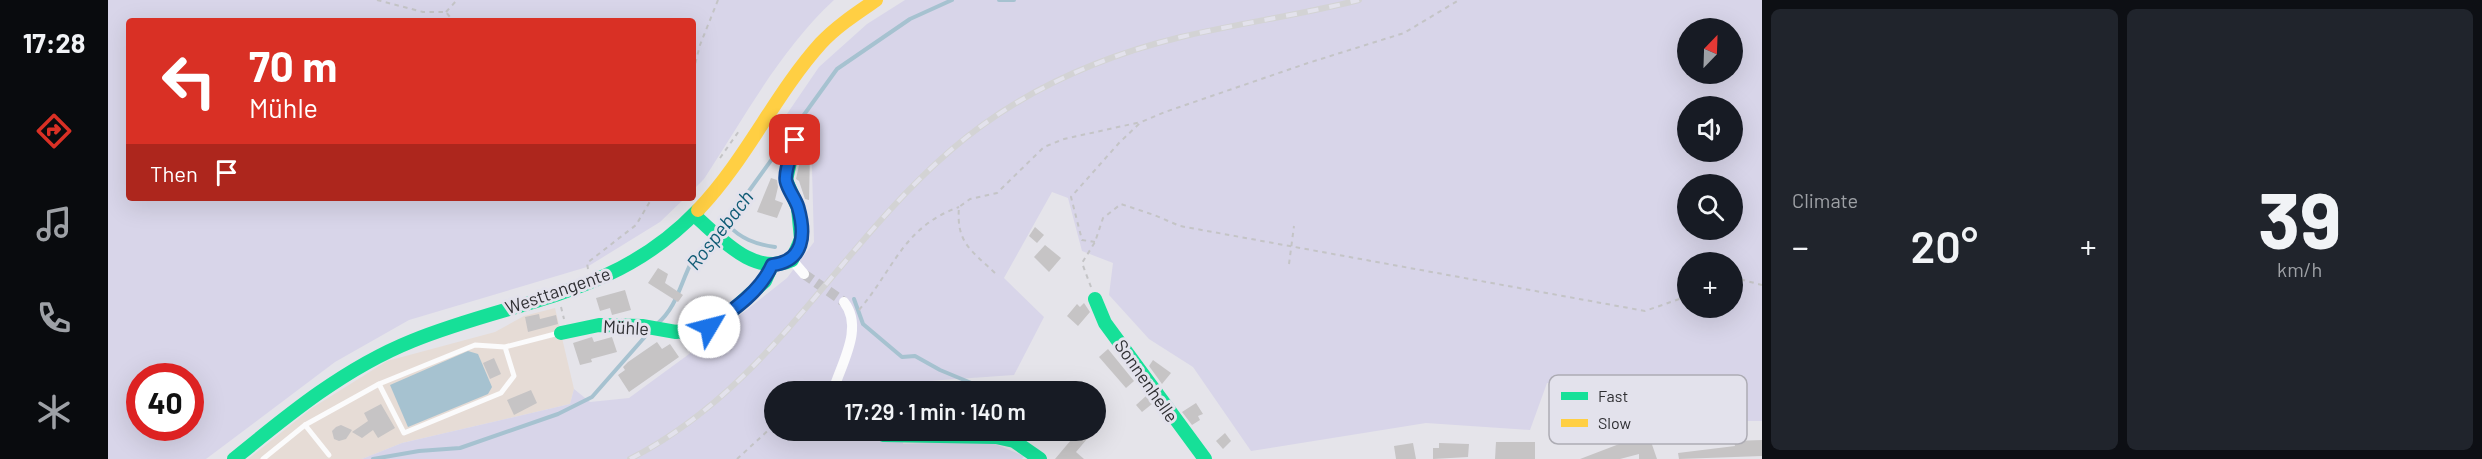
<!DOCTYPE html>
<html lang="en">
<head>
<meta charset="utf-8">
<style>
	body { margin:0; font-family:Barlow,sans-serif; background:#20242c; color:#f1f3f6; height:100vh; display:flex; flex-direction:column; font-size:22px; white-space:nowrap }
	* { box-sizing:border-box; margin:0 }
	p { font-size:20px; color:#9ea1a6 }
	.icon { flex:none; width:33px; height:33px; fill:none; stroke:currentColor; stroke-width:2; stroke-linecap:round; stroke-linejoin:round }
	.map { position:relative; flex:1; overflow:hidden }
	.panel { display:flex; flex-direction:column; gap:9px; padding:9px; background:#0d0f14; width:720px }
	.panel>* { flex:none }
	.guide { position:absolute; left:18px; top:18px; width:570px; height:183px; border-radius:6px; box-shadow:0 6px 24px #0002; background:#d93025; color:#fff; overflow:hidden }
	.needle { width:39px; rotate:23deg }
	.controls { position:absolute; left:1569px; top:18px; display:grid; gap:12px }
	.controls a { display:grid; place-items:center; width:66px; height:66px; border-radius:50%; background:#171b24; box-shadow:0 6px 24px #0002; font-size:30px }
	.speed { position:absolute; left:18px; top:363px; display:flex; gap:12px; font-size:30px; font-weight:700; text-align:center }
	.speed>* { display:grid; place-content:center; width:78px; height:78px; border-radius:50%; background:#171b24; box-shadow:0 6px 24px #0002; line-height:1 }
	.speed .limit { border:9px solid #d22; background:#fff; color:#111 }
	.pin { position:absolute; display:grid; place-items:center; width:51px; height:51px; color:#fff; margin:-26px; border-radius:12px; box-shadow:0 3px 9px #0006 }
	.me { position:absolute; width:66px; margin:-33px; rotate:53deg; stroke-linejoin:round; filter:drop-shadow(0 0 4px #0008) }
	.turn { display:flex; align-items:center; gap:21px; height:126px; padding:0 24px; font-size:27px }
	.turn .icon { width:78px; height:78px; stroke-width:2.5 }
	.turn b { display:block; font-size:42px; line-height:51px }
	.then { display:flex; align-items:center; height:57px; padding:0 24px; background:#0003; gap:12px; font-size:22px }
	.big { font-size:45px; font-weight:600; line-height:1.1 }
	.panel .card { flex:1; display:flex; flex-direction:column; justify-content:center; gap:9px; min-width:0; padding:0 21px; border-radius:9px; background:#20242c }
	.panel .dial { align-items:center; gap:0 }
	.dial b { font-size:78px; line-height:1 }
	.heat { display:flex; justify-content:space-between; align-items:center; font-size:33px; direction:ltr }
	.panel .tiles { flex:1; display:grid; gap:9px; grid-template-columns:repeat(2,1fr) }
	.trip { position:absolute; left:656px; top:381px; width:342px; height:60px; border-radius:30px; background:#171b24; box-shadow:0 6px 24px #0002; font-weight:600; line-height:60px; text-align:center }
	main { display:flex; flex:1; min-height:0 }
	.tabs { display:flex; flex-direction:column; width:108px; justify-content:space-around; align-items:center; background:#090b0e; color:#9ea1a6 }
	.tabs .icon { width:42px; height:42px }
	.tabs .on { color:#d93025 }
	.tabs b { font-size:27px; color:#f1f3f6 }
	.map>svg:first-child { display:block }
	.industrial { fill:#e6dcd6 }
	.green { fill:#d8d5e9; fill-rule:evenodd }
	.water { fill:#a6c2d0 }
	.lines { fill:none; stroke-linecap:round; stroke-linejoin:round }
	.stream { stroke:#a6c2d0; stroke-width:4 }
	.building { fill:#c6c4c5 }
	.street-tunnel { stroke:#c1c0c5; stroke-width:10; stroke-dasharray:10 5; stroke-linecap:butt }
	.path { stroke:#c4c4c6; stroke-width:2; stroke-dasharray:4.5 4.5; stroke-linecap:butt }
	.lane { stroke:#fbfbfc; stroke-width:5 }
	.street { stroke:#fbfbfc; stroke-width:10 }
	.fast { stroke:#16e098; stroke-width:14 }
	.slow { stroke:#ffcf43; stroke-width:14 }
	.rail-casing { stroke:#d3d3d4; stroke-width:6 }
	.rail { stroke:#e3e2ec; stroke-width:4; stroke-dasharray:11; stroke-linecap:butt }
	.route-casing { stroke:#114b97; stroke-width:15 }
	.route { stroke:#1a73e8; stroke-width:10 }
	.labels { text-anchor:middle; stroke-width:6; stroke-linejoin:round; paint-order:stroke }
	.street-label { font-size:18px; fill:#2f2f33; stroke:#e3e2ec }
	.water-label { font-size:20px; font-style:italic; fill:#0f5b75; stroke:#e3e2ec }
	.key { fill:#e3e2ec; stroke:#adacb4; stroke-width:1.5 }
	.key-label { font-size:16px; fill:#2f2f33 }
</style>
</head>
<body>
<main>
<nav class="tabs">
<b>17:28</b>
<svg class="icon on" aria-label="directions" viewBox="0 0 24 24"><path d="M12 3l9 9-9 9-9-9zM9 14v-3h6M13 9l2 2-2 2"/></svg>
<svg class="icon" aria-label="music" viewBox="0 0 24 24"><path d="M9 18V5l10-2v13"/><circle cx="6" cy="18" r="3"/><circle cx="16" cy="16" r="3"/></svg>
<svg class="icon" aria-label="phone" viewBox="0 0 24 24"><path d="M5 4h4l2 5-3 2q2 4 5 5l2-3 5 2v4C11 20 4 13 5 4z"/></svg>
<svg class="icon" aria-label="climate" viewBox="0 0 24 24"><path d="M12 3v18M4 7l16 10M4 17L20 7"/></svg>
</nav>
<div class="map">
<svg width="1654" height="459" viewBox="0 0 1654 459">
	<rect width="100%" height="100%" fill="#e5e4ea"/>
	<polygon class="industrial" points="447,308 466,389 462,404 294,443 254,459 140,459 204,408 279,361 387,332 416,316"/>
	<g class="green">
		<path d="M0 0H726C672 50 636 118 596 179L585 190V21H21V198H577L552 222 479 267 301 320 227 362 98 459H0ZM82 376V428H32V376Z"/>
		<path d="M797 0H1654V421H1550L1531 380 1439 383 1422 430 1318 423 1143 451 1085 367 1041 339 1001 295 1005 263 974 251 960 198 944 192 896 278 936 317 906 375 806 382 804 391 666 392V430L797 431 795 444 880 441 916 456 914 459H254L294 443 462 404 466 389 482 402 521 398 603 338 679 278 706 242 703 132 668 130 711 67 759 24ZM1580 28H1624V74H1580ZM1580 106H1624V152H1580ZM1580 184H1624V230H1580ZM1580 262H1624V308H1580Z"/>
	</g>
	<polygon class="water" points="360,351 370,354 384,387 380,394 300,427 282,385"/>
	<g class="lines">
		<g class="stream">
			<polyline points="891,0 906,0"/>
			<path d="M619 224C633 239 647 244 667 247"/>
			<polyline points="612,231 729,69 802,19 844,0"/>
			<polyline points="746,299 755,324 794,357 807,356 832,370 885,392"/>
			<path d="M549 324C569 307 572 284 584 261 588 252 600 244 607 237"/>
			<polyline points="265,459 311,451 352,448 450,414 484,397 542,331"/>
		</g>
	</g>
	<g class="building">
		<polygon points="694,151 702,152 701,200 697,199 691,181 688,179"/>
		<polygon points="663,178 669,180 670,187 667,200 675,203 669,218 649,212"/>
		<polygon points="927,227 936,235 929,243 921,236"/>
		<polygon points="937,245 953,258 941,272 926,257"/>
		<polygon points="550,268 560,274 557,283 575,295 570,302 540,283"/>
		<polygon points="517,290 523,310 504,315 502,308 492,311 488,298"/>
		<polygon points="976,303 982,312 970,326 959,316 969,304 972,307"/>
		<polygon points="431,314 432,319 448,315 450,324 420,332 417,317"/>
		<polygon points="484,337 486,342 504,337 509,352 483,359 484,362 472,365 465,343"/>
		<polygon points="549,342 554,349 562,344 571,357 521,392 510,375 517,370 515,367 520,362"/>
		<polygon points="1000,349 1026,381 1018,388 991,357"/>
		<polygon points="386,358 393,374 382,379 375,363"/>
		<polygon points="1045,360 1063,373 1054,384 1041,366"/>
		<polygon points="423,390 429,403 406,415 399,400"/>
		<polygon points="1038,396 1044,404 1034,412 1028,405"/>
		<polygon points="1088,403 1095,414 1090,416 1092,420 1084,425 1074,412"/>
		<polygon points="273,404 287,428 270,438 265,430 254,438 244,432 260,421 256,413"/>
		<polygon points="233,425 244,430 238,439 231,441 226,439 224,431 228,427"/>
		<polygon points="968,430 979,439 968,452 976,459 947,459 963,440 961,438"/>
		<polygon points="1117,433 1123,441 1115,449 1108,441"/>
		<polygon points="1540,433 1549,459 1531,459 1531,454 1512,459 1472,459"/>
		<polygon points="1654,440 1654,456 1571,459 1570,453 1627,446 1626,441"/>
		<polygon points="1388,442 1427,442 1427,459 1387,459"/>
		<polygon points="1305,443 1308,459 1288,459 1286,446"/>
		<polygon points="1331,443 1361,444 1360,457 1325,459 1325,448 1331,448"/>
	</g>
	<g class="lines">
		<polyline class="street-tunnel" points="696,274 736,302"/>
		<g class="path">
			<polyline points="269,0 315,12 338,12 345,21"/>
			<polyline points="338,12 349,0"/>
			<polyline points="585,72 592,45 610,0"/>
			<polyline points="612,158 631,131"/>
			<polyline points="987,242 974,240 963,197 1011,143 1033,122 1057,112 1200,63 1296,33 1351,0"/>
			<polyline points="1181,264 1186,226"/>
			<polyline points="480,269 479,263 528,225 544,198"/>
			<path d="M887 273C863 250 848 243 851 207L862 199 889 193 936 147 956 139 1033 122"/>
			<polyline points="1624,281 1631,279 1654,285"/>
			<polyline points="983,287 974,263 987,242 995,218 1013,204 1046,215 1072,226 1537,311 1580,296"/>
			<polyline points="453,307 456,319"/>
			<path d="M751 310C786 269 795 227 851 207"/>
			<polyline points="629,459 666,425"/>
		</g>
		<g class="lane">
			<polyline points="397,347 367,345 271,384 296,433 393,393 406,376 397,347 451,333"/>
			<polyline points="197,425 221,455"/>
			<polyline points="155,459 197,425 271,384"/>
		</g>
		<g class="street">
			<polyline points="684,260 696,274"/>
			<path d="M727 392V385C736 359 755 326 736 302"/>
		</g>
		<g class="fast">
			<path d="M586 215C613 238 645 277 684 260L693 239 690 208 678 180 687 140"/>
			<polyline points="987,299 997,323 1097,459"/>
			<polyline points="453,333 491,325 534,326 568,332 601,327 627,308 657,281 664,265"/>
			<polyline points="761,430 776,435 888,437 906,441 932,459"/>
			<path d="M126 459C181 414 237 368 304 341 409 298 506 298 590 210"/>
		</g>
		<path class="slow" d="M590 210C638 160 667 94 713 43 729 26 749 13 768 0"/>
		<defs>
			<path id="rail" d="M522 459C663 387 728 249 843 150 909 93 990 57 1073 37 1132 23 1192 15 1251 0"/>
		</defs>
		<use href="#rail" class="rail-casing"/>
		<use href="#rail" class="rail"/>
	</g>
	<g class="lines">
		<defs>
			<path id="route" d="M601 327C625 310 652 292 664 265 696 261 698 235 690 207 687 198 680 190 678 181 676 172 685 149 687 140"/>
		</defs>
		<use href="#route" class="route-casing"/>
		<use href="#route" class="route"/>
	</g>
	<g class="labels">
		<g class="street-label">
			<text transform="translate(450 291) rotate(-19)" y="6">Westtangente</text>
			<text transform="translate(518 328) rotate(3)" y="6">Mühle</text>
			<text transform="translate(1038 381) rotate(55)" y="6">Sonnenhelle</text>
		</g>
		<g class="water-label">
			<text transform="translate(612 230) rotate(-52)" y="7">Rospebach</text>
		</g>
	</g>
	<rect x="1441" y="375" width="198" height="69" rx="9" class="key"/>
	<rect x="1453" y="392" width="27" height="8" fill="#16e098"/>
	<rect x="1453" y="419" width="27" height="8" fill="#ffcf43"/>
	<g class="key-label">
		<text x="1490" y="402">Fast</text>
		<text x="1490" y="429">Slow</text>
	</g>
</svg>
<div class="controls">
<a><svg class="needle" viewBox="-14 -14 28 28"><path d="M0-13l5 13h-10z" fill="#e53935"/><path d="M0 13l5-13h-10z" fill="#9ea1a6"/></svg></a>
<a><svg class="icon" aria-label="sound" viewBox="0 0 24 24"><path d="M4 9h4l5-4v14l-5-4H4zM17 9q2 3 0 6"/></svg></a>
<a><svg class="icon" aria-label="search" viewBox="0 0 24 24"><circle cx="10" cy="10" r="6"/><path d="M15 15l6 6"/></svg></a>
<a>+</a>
</div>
<div class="speed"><div class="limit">40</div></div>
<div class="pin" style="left:687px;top:140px;background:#d93025"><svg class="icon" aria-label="arrive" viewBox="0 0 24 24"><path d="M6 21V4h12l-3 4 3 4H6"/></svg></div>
<svg class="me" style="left:601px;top:327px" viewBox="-20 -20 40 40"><circle r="19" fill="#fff"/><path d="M0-13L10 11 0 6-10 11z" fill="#1a73e8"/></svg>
<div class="trip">17:29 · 1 min · 140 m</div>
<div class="guide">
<div class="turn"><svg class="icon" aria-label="left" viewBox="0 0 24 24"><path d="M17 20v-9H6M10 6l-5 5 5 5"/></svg><div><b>70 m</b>Mühle</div></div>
<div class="then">Then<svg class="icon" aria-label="arrive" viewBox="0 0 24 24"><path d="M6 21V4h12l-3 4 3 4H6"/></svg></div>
</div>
</div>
<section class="panel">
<div class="tiles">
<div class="card"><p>Climate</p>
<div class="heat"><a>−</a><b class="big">20°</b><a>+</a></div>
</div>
<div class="card dial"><b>39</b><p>km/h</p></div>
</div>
</section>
</main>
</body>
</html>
